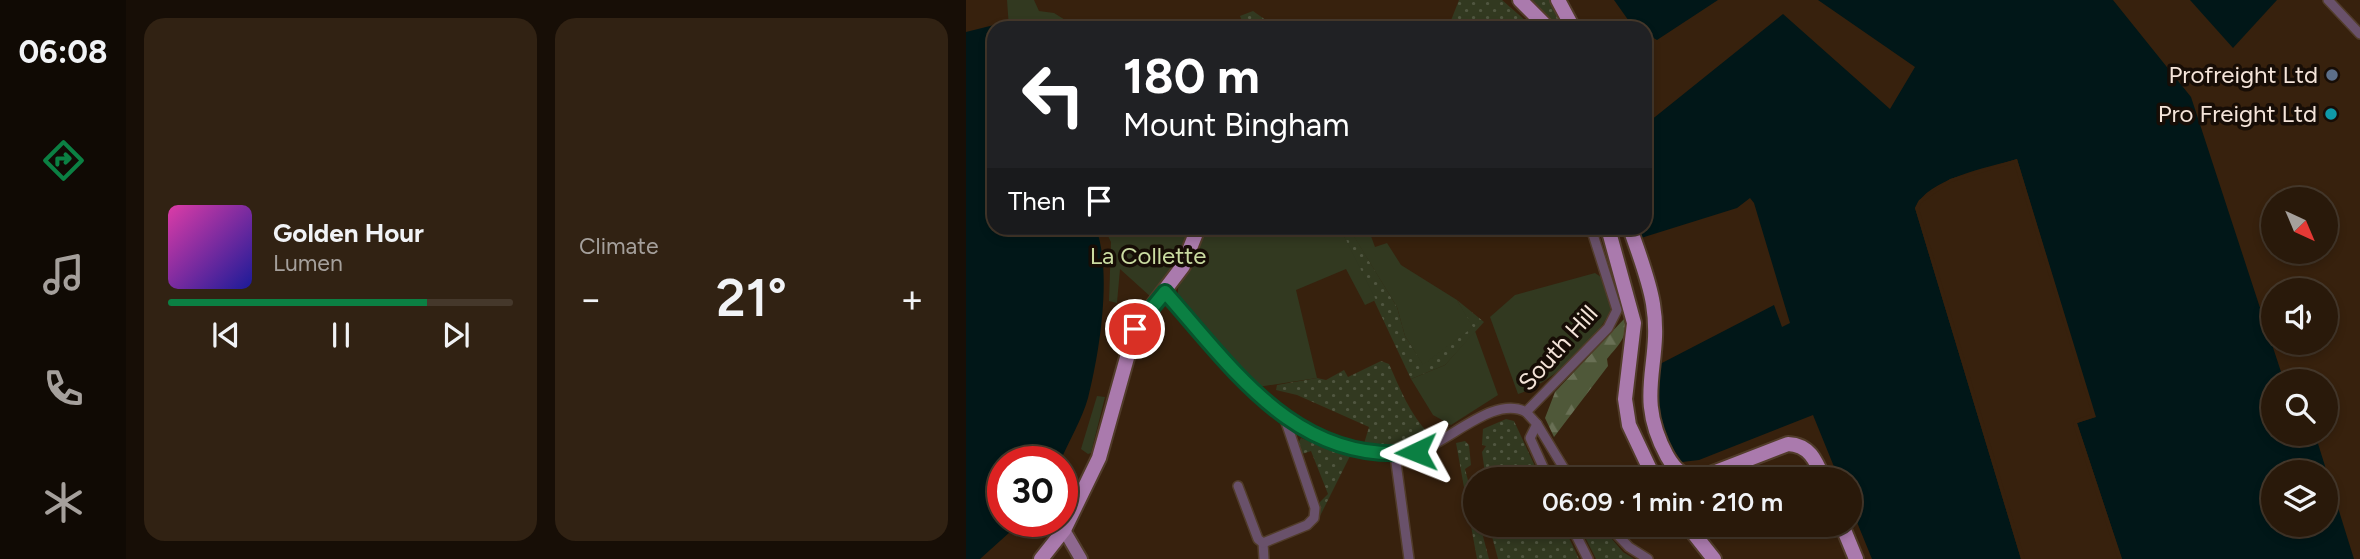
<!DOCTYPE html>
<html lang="en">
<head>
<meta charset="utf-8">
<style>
	body { margin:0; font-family:Figtree,sans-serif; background:#312213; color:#f1f3f6; height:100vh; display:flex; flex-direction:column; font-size:26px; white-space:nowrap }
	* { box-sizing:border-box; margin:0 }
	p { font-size:23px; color:#a5a09c }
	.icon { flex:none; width:38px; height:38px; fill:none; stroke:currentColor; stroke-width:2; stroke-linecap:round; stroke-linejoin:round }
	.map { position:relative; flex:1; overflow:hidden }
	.sheet { display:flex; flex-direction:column; gap:18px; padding:18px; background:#170e06; width:840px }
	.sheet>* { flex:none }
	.hud { position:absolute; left:21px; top:21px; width:665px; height:214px; border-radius:21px; box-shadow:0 4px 10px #0003,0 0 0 2px #45382b; background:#202124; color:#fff; overflow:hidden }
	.needle { width:46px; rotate:136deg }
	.fabs { position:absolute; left:1295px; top:187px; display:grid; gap:14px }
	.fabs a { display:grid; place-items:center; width:77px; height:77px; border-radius:50%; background:#29190a; box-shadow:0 4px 10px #0003,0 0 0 2px #45382b; font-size:35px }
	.speed { position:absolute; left:21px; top:446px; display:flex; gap:14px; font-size:35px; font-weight:700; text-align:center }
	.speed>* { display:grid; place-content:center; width:91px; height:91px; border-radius:50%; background:#29190a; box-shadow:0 4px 10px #0003,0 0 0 2px #45382b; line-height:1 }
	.speed .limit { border:10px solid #d22; background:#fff; color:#111 }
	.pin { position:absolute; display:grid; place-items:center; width:60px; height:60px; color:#fff; margin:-30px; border:4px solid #fff; border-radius:50%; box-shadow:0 2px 7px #0007 }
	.me { position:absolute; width:77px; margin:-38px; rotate:268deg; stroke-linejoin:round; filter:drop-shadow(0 0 5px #0008) }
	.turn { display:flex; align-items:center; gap:24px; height:147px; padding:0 21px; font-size:32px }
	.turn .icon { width:91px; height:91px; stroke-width:2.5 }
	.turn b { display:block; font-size:49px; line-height:60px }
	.then { display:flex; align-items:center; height:66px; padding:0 21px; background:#0003; gap:14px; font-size:26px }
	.big { font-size:52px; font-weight:600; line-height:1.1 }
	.sheet .tile { flex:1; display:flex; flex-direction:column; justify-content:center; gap:10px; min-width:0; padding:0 24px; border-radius:21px; background:#312213 }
	.song { display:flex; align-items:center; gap:21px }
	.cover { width:84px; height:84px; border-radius:10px; background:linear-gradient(135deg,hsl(320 70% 55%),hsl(240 70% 35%)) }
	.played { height:7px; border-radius:4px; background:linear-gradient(90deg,#0b8043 75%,#45382b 75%) }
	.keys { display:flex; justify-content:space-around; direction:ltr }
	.heat { display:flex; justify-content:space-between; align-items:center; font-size:38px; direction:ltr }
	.sheet .tiles { flex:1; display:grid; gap:18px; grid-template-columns:repeat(2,1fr) }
	.trip { position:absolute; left:497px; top:467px; width:399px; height:70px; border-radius:35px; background:#29190a; box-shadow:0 4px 10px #0003,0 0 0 2px #45382b; font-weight:600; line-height:70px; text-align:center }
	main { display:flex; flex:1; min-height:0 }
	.dock { display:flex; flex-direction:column; width:126px; justify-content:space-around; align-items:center; background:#100a04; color:#a5a09c }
	.dock .icon { width:49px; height:49px }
	.dock .on { color:#0b8043 }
	.dock b { font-size:32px; color:#f1f3f6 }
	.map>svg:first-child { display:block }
	.grass { fill:url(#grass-dots) }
	.forest { fill:url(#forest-firs) }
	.green { fill:#323920 }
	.water { fill:#011718; fill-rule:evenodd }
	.pier { fill:#37210d }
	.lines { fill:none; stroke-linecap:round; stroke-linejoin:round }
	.street-casing { stroke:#513c2a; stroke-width:12 }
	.secondary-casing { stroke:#513c2a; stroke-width:16 }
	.primary-casing { stroke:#513c2a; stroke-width:18 }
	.street { stroke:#69516a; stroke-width:9 }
	.secondary { stroke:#8e688f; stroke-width:12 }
	.primary { stroke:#aa7aad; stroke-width:14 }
	.route-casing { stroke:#07532c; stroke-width:18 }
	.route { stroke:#0b8043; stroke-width:12 }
	.service-dot { fill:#5c6f8a; stroke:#170d06; stroke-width:2.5 }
	.culture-dot { fill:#0f9aa8; stroke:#170d06; stroke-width:2.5 }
	.labels { text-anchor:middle; stroke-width:7; stroke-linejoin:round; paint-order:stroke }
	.poi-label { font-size:24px; fill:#f4e4d9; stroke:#170d06; text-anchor:end }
	.park-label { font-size:24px; fill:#cadba1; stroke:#170d06 }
	.street-label { font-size:24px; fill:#f4e4d9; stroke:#170d06 }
</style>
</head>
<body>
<main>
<nav class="dock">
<b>06:08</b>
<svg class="icon on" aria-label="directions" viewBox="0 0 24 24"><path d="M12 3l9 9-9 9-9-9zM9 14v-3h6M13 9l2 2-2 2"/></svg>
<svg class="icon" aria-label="music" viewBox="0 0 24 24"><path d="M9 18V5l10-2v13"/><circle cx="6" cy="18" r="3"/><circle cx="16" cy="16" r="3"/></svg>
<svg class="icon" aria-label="phone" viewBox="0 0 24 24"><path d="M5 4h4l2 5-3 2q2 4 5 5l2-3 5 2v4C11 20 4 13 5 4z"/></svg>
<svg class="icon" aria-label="climate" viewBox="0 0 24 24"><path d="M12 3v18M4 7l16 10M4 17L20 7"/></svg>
</nav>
<section class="sheet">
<div class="tiles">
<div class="tile">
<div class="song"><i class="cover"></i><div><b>Golden Hour</b><p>Lumen</p></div></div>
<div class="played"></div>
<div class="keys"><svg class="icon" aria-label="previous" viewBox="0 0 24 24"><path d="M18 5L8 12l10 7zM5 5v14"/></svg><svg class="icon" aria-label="pause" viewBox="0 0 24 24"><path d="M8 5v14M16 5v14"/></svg><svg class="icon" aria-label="next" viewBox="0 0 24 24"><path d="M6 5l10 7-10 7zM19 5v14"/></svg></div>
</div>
<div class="tile"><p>Climate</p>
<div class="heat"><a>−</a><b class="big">21°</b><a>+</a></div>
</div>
</div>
</section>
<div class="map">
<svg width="1394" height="559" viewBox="0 0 1394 559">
	<defs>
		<pattern id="grass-dots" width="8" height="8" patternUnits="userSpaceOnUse" patternTransform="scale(1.75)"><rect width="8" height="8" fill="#323920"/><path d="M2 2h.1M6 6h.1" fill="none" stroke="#505640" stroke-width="1.8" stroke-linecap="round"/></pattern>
		<pattern id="forest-firs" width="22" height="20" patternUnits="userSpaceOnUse" patternTransform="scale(1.75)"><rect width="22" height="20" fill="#4f5839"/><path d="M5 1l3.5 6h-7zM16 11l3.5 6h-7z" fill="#697055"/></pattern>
	</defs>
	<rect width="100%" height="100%" fill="#37210d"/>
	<g class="grass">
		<polygon points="493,0 536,0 568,28 477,28 484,23"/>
		<polygon points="566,0 584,0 600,28 592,28"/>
		<polygon points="287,11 311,28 279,28 274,16"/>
		<polygon points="374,228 386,228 388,236 431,307 439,336 457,364 506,327 491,300 518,322 479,365 445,379"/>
		<path d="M415 361 423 364C434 389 444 414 463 434L466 432 467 439C445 451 421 448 397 447L403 427 331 395 310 390 311 385 351 378 360 380 378 370 382 377Z"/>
		<polygon points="540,419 548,421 575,479 510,479 519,473 516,452 520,446 516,445 517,429"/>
		<polygon points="335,438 384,456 352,520 354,502 362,494 345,451 336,454 331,445"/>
		<polygon points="499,441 503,445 505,465 499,469 509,507 509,525 514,525 523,559 511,559 490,443"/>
		<polygon points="523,525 597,525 613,559 532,559"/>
		<polygon points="613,525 634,525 657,552 668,559 630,559"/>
	</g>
	<path class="forest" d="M658 319C663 337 652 345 641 359L642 366 588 437 579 418 589 392Z"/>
	<g class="green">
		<polygon points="41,0 68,0 73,11 88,13 112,28 43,28"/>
		<polygon points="138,228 228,228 206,272 185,297 154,269 151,303 143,301 145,242"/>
		<polygon points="241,228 374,228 410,300 399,305 380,269 330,290 351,378 292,387 268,364 212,298 212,288"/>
		<polygon points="386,228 402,228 409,247 421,243 435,265 491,300 507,327 457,365 439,336 431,307 387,235"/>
		<path d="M629 273 635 277 645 309C631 341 586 383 552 394L524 317 549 295Z"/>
		<polygon points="509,331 532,395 485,425 467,415 445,379 479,365"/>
		<polygon points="131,396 139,397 125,453 122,454 115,449"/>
	</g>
	<g class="water">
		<polygon points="648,0 752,0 691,40 679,33 679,28 665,24"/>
		<path d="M852 0H1147L1225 97 1318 381 1307 382V434H1349L1388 559H1156L1111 423 1129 417 1051 159C1021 168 962 178 949 208L1055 559H906L884 505V480L873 479 847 415 733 460 716 462C690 425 689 407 694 364L808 305 816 327 824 323 788 203 784 198 771 208 675 238 671 228H679V125L817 14 924 109 949 67ZM1307 472H1360V525H1307Z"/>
		<polygon points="1224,0 1311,0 1267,48"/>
		<path d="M28 25V228H130C146 272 134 351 122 398 116 419 103 441 94 462H37V522H55L14 559H0V32Z"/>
	</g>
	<polygon class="pier" points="1051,159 1130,417 1111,423 1156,559 1152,559 1107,424 1109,420 1126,414 1048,163 985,182 955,203 953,209 1059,559 1055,559 949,208 953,200 984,179"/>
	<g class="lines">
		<defs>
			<g id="street">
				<polyline points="1362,0 1394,34"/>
				<path d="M199 292C236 334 272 382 316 417 345 439 412 460 448 452 481 445 527 394 560 412L642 328 651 310 625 228"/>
				<polyline points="560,412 571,424 605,480"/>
				<polyline points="571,424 564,438 583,480"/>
				<polyline points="429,455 443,559"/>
				<polyline points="272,486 292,539 297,543 298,559"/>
				<polyline points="605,525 622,559"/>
				<polyline points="642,525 663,547 682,559"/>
				<polyline points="297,543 341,525 348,518 349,508 319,419"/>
			</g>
			<polyline id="secondary" points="98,530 115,559"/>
			<g id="primary">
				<polyline points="554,0 582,28"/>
				<polyline points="592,0 607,28"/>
				<polyline points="642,228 668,323 659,399 663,425 689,480"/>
				<path d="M664 228C672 252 683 279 687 304 697 365 667 393 701 456 709 470 718 478 734 478L822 444C844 445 850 461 858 480"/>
				<polyline points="721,525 748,559"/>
				<polyline points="876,525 890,559"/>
				<polyline points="75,559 98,530 133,458 169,329 217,266 232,228"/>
			</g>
		</defs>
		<use href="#street" class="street-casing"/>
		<use href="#secondary" class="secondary-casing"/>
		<use href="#primary" class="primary-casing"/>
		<use href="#street" class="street"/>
		<use href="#secondary" class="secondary"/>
		<use href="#primary" class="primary"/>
	</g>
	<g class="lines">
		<defs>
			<path id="route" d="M169 329 199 292C268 370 332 466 450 452"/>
		</defs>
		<use href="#route" class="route-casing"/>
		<use href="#route" class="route"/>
	</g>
	<circle class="service-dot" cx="1366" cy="75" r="7"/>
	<circle class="culture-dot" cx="1365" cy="114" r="7"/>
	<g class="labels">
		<g class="poi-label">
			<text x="1352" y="83">Profreight Ltd</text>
			<text x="1351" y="122">Pro Freight Ltd</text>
		</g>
		<g class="park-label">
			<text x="182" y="264">La Collette</text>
		</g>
		<g class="street-label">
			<text transform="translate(592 348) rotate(-48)" y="8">South Hill</text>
		</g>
	</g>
</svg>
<div class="fabs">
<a><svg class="needle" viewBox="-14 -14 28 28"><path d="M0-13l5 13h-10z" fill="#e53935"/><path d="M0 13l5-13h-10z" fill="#a5a09c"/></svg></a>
<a><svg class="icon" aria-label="sound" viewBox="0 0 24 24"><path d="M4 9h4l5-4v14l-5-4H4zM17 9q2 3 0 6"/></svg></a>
<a><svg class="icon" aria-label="search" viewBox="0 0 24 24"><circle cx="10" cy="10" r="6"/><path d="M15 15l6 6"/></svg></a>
<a><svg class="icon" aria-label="layers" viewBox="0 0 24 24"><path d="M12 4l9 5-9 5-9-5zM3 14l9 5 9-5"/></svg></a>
</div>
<div class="speed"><div class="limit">30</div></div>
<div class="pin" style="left:169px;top:329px;background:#d93025"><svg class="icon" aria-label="arrive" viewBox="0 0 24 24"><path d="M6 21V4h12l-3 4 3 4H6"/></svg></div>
<svg class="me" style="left:450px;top:452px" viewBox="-20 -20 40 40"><path d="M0-17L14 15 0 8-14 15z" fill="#0b8043" stroke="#fff" stroke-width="4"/></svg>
<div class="trip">06:09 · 1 min · 210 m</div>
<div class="hud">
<div class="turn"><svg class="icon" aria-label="left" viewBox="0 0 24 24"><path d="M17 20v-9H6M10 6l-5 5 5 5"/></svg><div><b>180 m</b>Mount Bingham</div></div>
<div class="then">Then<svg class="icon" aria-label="arrive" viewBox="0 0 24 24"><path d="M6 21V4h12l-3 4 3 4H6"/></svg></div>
</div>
</div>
</main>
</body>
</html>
